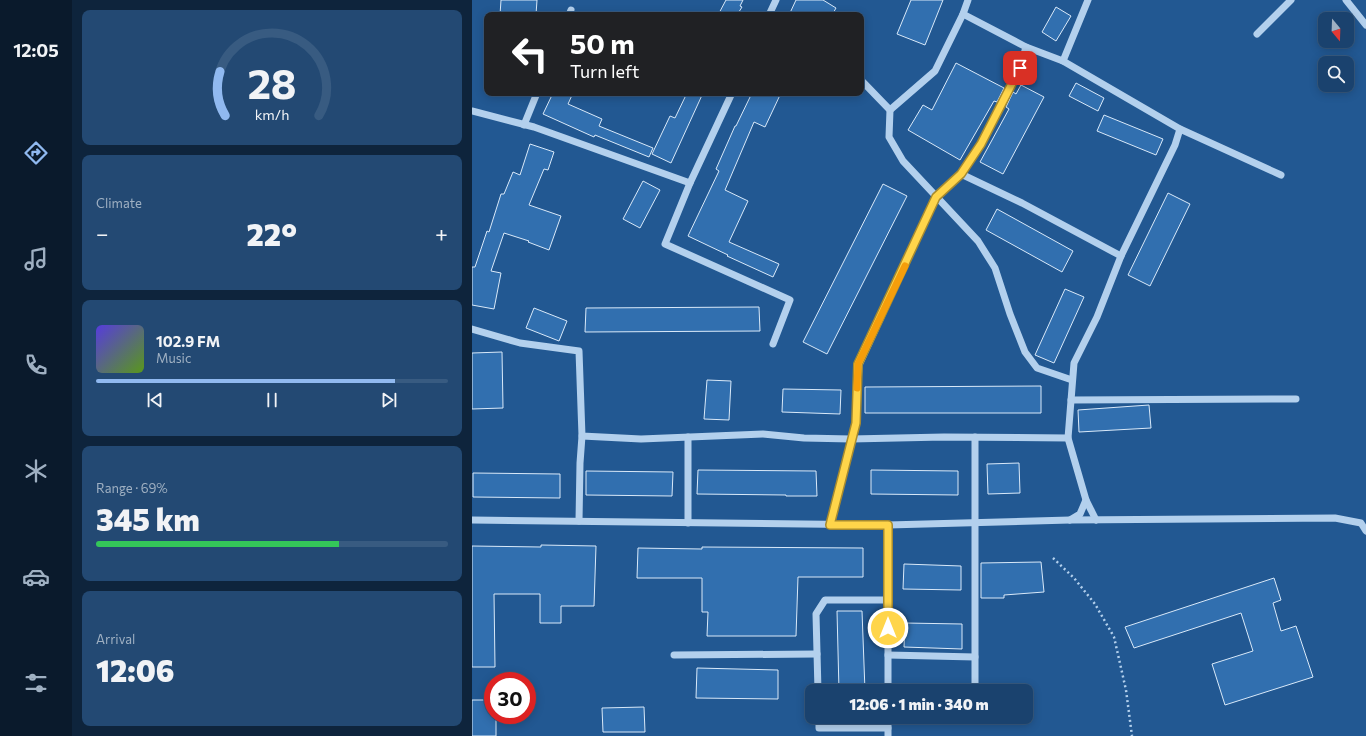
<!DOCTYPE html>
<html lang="en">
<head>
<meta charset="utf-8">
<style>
	body { margin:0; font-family:Commissioner,sans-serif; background:#234973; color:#f1f3f6; height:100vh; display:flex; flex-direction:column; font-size:15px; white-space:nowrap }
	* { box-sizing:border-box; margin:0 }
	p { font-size:13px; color:#9fb0c2 }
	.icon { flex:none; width:22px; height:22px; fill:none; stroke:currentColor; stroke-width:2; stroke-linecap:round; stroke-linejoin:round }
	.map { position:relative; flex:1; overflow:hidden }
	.panel { display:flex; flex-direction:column; gap:10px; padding:10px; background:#0e243c; width:400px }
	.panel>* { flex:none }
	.top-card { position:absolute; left:12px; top:12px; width:380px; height:84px; border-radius:8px; box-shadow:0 2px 10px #0003,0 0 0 1px #385b81; background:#202124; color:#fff; overflow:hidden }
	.needle { width:26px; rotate:161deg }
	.tools { position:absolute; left:846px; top:12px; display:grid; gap:8px }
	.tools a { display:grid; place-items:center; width:36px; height:36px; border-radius:8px; background:#1a426e; box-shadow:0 2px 10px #0003,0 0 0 1px #385b81; font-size:20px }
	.speed { position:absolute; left:12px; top:672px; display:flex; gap:8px; font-size:20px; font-weight:700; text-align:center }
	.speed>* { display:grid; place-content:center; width:52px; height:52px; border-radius:50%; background:#1a426e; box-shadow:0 2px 10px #0003,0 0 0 1px #385b81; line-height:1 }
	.speed .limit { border:6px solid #d22; background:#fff; color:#111 }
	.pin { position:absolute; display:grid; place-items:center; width:34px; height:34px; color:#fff; margin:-17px; border-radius:8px; box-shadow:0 2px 6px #0006 }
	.me { position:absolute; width:44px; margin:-22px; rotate:0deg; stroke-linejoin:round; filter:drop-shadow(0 0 3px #0008) }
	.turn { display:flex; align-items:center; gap:14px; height:84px; padding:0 20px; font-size:18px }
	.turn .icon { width:52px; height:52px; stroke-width:2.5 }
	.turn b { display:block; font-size:28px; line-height:34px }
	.big { font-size:30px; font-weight:800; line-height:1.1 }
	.panel .card { flex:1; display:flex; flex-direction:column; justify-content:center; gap:6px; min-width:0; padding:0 14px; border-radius:8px; background:#234973 }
	.panel .dial { align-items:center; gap:0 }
	.dial svg { height:104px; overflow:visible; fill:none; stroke:#385b81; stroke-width:7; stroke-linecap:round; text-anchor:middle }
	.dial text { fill:#f1f3f6; stroke:none }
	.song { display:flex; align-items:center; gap:12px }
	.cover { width:48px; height:48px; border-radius:6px; background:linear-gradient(135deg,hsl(250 70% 55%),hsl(90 70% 35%)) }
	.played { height:4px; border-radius:2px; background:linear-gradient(90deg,#90b9f0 85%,#385b81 85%) }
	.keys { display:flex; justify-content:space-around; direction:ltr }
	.heat { display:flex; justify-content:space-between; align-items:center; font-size:22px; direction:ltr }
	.charge { height:6px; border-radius:3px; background:linear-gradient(90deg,#34c759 69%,#385b81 0) }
	.trip { position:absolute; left:333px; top:684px; width:228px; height:40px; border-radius:8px; background:#1a426e; box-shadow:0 2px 10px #0003,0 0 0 1px #385b81; font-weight:800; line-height:40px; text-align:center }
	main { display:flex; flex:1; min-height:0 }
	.menu { display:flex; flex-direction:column; width:72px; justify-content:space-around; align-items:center; background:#0a1a2c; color:#9fb0c2 }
	.menu .icon { width:28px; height:28px }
	.menu .on { color:#90b9f0 }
	.menu b { font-size:18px; color:#f1f3f6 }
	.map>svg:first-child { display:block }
	.building { fill:#316faf; stroke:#d9e9f9 }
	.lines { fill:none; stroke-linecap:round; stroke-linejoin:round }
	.path { stroke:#b3d0ed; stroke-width:2.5; stroke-dasharray:2 3; stroke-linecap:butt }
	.minor { stroke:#b3d0ed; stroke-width:7 }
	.route-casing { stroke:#a68a30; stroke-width:10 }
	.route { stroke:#ffd54a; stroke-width:7 }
	.slow { stroke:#f59e0b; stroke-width:7 }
</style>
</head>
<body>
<main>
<nav class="menu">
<b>12:05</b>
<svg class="icon on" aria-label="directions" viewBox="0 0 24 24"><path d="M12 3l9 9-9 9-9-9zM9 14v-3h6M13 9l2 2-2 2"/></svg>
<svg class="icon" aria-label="music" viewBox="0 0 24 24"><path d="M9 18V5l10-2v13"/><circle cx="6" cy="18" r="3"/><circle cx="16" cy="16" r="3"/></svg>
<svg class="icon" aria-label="phone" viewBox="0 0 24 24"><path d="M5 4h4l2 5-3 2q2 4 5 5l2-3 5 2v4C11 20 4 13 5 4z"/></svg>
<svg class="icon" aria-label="climate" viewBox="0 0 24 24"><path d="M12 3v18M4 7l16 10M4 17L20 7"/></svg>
<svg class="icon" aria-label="car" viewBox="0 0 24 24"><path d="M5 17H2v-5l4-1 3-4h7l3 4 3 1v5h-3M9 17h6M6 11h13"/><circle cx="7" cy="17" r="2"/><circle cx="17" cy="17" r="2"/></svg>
<svg class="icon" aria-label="filters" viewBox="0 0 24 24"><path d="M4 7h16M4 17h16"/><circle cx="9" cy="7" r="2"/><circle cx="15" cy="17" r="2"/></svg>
</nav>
<section class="panel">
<div class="card dial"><svg viewBox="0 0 100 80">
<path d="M14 69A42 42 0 1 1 86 69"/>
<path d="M14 69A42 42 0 0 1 10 35" stroke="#90b9f0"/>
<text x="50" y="56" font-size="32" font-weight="700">28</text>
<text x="50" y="72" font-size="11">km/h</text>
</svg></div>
<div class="card"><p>Climate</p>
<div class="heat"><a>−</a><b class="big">22°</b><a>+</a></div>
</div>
<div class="card">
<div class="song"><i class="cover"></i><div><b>102.9 FM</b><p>Music</p></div></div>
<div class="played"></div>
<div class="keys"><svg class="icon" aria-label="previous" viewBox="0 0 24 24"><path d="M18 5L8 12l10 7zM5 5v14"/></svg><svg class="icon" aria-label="pause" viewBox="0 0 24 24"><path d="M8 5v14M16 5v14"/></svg><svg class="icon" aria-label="next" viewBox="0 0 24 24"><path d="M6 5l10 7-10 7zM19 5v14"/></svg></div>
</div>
<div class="card"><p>Range · 69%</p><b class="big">345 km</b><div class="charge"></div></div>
<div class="card"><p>Arrival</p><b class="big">12:06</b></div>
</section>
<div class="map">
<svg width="894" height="736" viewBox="0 0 894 736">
	<rect width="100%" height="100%" fill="#225892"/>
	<g class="building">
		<polygon points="29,0 65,0 64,15 28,15"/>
		<polygon points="254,0 271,0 268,6 270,7 265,15 246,15"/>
		<polygon points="324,0 351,0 364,8 360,15 317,15"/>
		<polygon points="439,0 471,0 453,45 425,34"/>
		<polygon points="584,7 599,16 584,41 570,32"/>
		<polygon points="484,63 532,88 525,102 522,101 488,160 436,130 451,105 460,110"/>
		<polygon points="604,83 632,98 626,111 597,96"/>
		<polygon points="549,85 572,97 531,174 508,162 537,109 534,107 541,92 544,94"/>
		<polygon points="81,93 101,93 96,104 130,119 127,126 181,148 177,157 123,135 122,137 71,114"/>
		<polygon points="215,93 231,93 199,163 180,154 198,116 203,118"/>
		<polygon points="280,93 309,93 293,127 282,122 253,190 276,201 257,242 307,264 301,277 255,256 256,255 216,236 247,171 244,169 263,126 264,126"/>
		<polygon points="632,115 691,139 684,155 625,131"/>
		<polygon points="58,144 82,152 76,170 72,169 57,205 89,216 77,250 56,242 57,241 32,233 19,271 29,273 22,309 0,305 0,267 3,267 15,231 17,232 29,194 32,194 41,172 48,175"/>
		<polygon points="171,181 188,190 168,228 151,219"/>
		<polygon points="411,184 435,196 355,354 331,342"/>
		<polygon points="696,193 718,204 678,286 656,275"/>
		<polygon points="525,209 601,251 590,272 514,230"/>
		<polygon points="593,289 612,297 582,363 563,355"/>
		<polygon points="287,307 288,331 113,332 114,308"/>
		<polygon points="62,308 95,321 87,341 54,328"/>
		<polygon points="30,352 31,408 0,409 0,353"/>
		<polygon points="235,380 259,381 257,420 232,419"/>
		<polygon points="569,386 569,413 393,413 393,387"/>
		<polygon points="311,389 369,390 368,414 310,412"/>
		<polygon points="677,405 679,428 607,432 606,410"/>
		<polygon points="547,463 548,493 516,494 515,464"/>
		<polygon points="226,470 344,471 345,496 314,496 314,495 225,494"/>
		<polygon points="399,470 486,471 486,495 399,494"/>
		<polygon points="114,471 201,472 200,496 114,495"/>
		<polygon points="1,473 88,474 88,498 1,497"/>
		<polygon points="69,545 124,546 122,606 89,606 89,623 68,623 68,594 22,594 23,667 0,667 0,546 69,547"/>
		<polygon points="230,547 391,548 391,577 326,577 324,636 235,636 236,612 230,612 230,578 165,578 166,548 230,549"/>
		<polygon points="569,562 572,592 532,595 532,598 509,598 509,563"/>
		<polygon points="432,564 489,566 489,590 431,589"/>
		<polygon points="802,578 809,600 801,603 809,631 824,626 841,677 753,705 740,664 781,651 769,613 662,648 653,627"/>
		<polygon points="365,611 390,611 393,691 367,691"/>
		<polygon points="433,623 490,624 490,649 432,647"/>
		<polygon points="225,668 306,670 306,699 224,698"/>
		<polygon points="0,700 21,700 21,715 24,715 24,736 0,736"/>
		<polygon points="172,707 173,732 131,732 130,708"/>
	</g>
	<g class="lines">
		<polyline class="path" points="581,558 602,578 623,604 642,637 654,690 660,736"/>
		<g class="minor">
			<polyline points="874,0 894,25"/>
			<polyline points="491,14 554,47 591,61 708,129 809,175"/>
			<polyline points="97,15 99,10"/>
			<polyline points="297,15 304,0"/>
			<polyline points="785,34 819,0"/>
			<polyline points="591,61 616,0"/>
			<polyline points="389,80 418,110 417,137 431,161 506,241 523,268 538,314 553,352 565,368 600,380"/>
			<polyline points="260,93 218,183 193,244 318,300 301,344"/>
			<polyline points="418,110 463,71 491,14 496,0"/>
			<polyline points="0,111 62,127 218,183"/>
			<polyline points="52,125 65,93"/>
			<polyline points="489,174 550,203 649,256"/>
			<polyline points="0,329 48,343 107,351 110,436 169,439 291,434 332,438 379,439 472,437 596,438"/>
			<polyline points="599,400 824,399"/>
			<polyline points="614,500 624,520"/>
			<polyline points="0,520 416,525 598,520 863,518 889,523 894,531"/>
			<polyline points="598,520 608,514 614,500 596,438 602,363 625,317 649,256 703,145 708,129"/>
			<polyline points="107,521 108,463 110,436"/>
			<polyline points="216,523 216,437"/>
			<polyline points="358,525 384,423 387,365 464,197 489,174 509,144 548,68 554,47"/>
			<polyline points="416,525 416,691"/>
			<polyline points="202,655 345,654"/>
			<polyline points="416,655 503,657"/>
			<polyline points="346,691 344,614 353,600 416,600"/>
			<polyline points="503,691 503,437"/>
			<polyline points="347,717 347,728 416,728"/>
			<polyline points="419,717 503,720 503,717"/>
			<polyline points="416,736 416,717"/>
		</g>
	</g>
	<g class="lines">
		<defs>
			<polyline id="route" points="416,628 416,525 358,525 384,423 386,364 464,197 489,174 509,144 548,68"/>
		</defs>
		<use href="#route" class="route-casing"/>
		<use href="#route" class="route"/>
		<polyline class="slow" points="385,388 386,364 433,266"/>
	</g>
</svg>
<div class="tools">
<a><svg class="needle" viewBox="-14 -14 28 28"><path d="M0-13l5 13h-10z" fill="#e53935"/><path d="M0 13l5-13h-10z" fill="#9fb0c2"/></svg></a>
<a><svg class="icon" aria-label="search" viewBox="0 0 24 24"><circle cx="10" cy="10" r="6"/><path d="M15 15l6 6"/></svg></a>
</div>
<div class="speed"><div class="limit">30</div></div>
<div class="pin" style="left:548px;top:68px;background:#d93025"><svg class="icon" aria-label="arrive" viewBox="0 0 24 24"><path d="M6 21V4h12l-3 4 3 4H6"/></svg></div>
<svg class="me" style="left:416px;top:628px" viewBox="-20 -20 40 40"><circle r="17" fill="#ffd54a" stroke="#fff" stroke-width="3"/><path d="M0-11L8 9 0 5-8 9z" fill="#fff"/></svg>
<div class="trip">12:06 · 1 min · 340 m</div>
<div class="top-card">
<div class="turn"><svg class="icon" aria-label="left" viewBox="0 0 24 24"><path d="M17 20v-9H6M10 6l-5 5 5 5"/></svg><div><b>50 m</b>Turn left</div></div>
</div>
</div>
</main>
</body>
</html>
